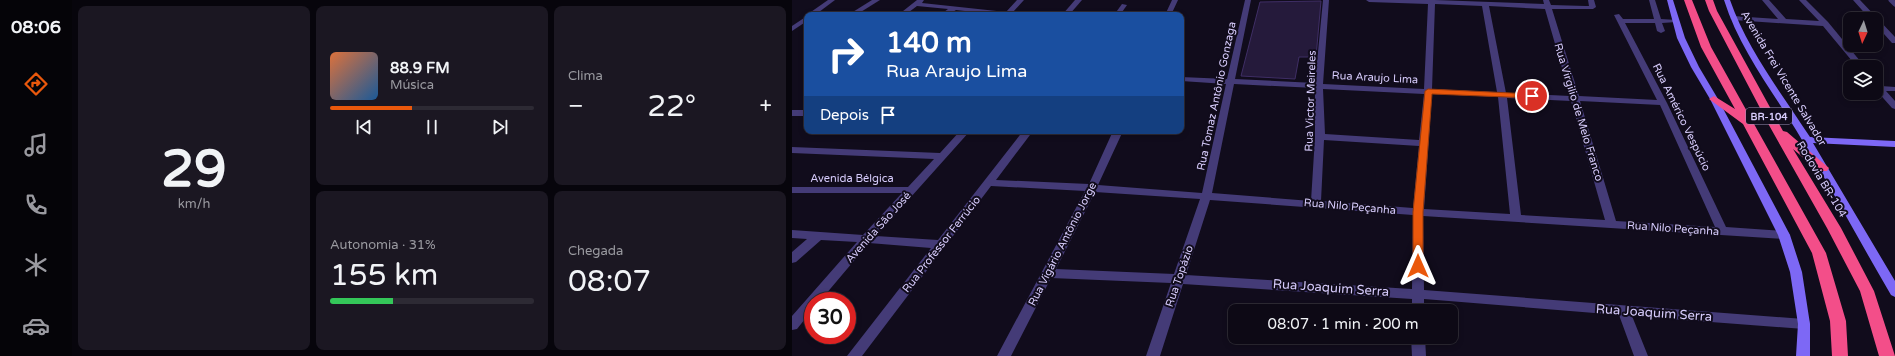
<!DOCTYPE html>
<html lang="pt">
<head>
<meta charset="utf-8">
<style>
	body { margin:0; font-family:"Varela Round",sans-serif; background:#1b1722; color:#f1f3f6; height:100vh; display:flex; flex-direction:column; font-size:15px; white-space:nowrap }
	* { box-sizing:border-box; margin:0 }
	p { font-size:13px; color:#9a9aa0 }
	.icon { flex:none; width:22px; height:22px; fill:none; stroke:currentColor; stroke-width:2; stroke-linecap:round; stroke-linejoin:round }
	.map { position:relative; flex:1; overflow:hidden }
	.panel { display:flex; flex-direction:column; gap:6px; padding:6px; background:#07050c; width:720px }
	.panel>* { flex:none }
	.top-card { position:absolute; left:12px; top:12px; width:380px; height:122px; border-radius:8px; box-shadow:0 2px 6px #0003,0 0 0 1px #2d2a34; background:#1a4fa0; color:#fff; overflow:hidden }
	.needle { width:26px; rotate:184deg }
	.tools { position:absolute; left:1051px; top:12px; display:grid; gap:8px }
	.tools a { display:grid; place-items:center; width:40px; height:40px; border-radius:8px; background:#0d0915; box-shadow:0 2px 6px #0003,0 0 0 1px #2d2a34; font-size:20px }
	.speed { position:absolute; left:12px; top:292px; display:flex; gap:8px; font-size:20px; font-weight:700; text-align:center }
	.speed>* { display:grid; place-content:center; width:52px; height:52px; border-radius:50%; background:#0d0915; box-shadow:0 2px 6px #0003,0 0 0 1px #2d2a34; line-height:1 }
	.speed .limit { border:6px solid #d22; background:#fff; color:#111 }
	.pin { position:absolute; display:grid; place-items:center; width:34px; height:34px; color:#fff; margin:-17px; border:2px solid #fff; border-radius:50%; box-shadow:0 1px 4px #0007 }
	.me { position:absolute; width:44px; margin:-22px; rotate:0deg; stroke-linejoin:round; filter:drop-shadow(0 0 3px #0008) }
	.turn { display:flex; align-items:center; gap:14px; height:84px; padding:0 16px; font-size:18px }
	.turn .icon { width:52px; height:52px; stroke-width:2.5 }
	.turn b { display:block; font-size:28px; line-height:34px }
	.then { display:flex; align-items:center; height:38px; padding:0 16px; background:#0003; gap:8px; font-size:15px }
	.big { font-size:30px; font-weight:600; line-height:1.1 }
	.panel .tile { flex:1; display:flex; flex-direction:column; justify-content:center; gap:6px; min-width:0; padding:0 14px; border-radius:8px; background:#1b1722 }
	.panel .dial { align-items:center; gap:0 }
	.dial b { font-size:52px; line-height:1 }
	.song { display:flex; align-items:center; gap:12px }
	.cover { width:48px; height:48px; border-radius:6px; background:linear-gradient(135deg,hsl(20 70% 55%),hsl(210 70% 35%)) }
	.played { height:4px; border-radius:2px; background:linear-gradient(90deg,#ea580c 40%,#2d2a34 40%) }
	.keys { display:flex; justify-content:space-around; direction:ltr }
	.heat { display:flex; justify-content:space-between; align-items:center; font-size:22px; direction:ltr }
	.charge { height:6px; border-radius:3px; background:linear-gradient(90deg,#34c759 31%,#2d2a34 0) }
	.panel .tiles { flex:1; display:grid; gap:6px; grid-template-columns:repeat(3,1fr) }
	.tile:first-child { grid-row:span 2 }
	.trip { position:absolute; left:436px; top:304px; width:230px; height:40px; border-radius:8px; background:#0d0915; box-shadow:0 2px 6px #0003,0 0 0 1px #2d2a34; font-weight:600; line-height:40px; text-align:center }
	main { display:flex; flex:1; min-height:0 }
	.dock { display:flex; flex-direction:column; width:72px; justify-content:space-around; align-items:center; background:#050408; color:#9a9aa0 }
	.dock .icon { width:28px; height:28px }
	.dock .on { color:#ea580c }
	.dock b { font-size:18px; color:#f1f3f6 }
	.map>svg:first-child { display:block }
	.building { fill:#251a3b; stroke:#3f2e65 }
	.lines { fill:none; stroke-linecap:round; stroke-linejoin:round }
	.lane { stroke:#443b77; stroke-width:5 }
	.street { fill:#443b77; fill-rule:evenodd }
	.secondary { fill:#7d68f5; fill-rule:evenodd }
	.highway { fill:#f34e89; fill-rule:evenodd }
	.route { fill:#ea580c; stroke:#983908 }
	.labels { text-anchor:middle; stroke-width:4; stroke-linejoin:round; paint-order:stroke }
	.shield { fill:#110c1c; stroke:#9b92b8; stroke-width:1 }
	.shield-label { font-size:10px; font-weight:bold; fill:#d6cbfb }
	.street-label { font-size:11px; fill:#d6cbfb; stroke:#110c1c }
	.near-street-label { font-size:13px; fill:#d6cbfb; stroke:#110c1c }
</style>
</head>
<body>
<main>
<nav class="dock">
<b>08:06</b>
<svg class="icon on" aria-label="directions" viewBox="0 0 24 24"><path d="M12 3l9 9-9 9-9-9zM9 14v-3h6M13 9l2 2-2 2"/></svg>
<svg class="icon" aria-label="music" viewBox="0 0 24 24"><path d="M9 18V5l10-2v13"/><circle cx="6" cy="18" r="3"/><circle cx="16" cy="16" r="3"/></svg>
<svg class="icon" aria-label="phone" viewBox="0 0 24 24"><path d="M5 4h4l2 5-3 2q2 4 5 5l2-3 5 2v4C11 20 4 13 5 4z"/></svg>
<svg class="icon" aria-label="climate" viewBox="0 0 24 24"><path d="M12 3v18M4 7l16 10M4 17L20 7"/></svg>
<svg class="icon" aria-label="car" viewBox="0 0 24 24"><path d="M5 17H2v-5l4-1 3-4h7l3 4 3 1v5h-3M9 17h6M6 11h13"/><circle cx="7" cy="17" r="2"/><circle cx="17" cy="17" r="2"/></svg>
</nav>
<section class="panel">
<div class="tiles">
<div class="tile dial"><b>29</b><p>km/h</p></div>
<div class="tile">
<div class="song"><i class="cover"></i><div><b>88.9 FM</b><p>Música</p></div></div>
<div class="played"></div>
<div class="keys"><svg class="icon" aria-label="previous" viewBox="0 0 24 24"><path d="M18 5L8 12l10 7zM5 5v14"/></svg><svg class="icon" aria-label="pause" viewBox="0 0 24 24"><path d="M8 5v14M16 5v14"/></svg><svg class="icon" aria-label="next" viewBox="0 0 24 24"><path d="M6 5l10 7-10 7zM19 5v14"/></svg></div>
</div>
<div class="tile"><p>Clima</p>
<div class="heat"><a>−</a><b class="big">22°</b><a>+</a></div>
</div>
<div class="tile"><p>Autonomia · 31%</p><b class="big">155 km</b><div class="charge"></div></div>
<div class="tile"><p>Chegada</p><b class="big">08:07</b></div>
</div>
</section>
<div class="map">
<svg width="1103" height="356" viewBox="0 0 1103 356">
	<rect width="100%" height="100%" fill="#110c1c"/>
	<polygon class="building" points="529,1 524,57 507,57 503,79 449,76 468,2"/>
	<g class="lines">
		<polyline class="lane" points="1099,0 1103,4"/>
		<g class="street">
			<polygon points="36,0 43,0 23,15 15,16 16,14"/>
			<polygon points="80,0 88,0 64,15 56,15"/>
			<polygon points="125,0 132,0 130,3 214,12 225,0 232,0 221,12 230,15 208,15 164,10 156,15 148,15 156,9 125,6 113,15 106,15"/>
			<polygon points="283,0 290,0 277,15 270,15"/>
			<polygon points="380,0 386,0 379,15 373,15"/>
			<path d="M453 0H459L443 79 523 83 531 0H537L531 84 632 89 636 4 577 2 574 0H643L752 4 751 0H757L759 5 794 6H797L796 0H802L804 7 801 9H760L787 96 865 100 822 15 827 14 831 19H862L857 0H863L869 19 885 20V22L870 23 873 31 869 33 865 31 863 23H833L875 103 934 227 992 231 996 232 998 235 996 238 992 239 631 216 632 290 1012 319 1017 320 1018 324 1017 328 1012 329 840 316 856 356H842L827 315 632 299V311H620V299L391 284 368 356H354L379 283 259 278 219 356H205L293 191 199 186 70 356H55L139 248 77 243 28 301H21V309L5 329 0 330V316L65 242 29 240 4 262 0 263V252L15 239 0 238V230L71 235 110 193H0V187H116L142 159 0 153V147L148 153 168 131H178L84 236 146 240 231 131H241L204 180 297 184 321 131H331L306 185 410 193 434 84 389 81V77L435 79ZM643 4 690 6 705 92 640 89ZM697 6 753 9 778 96 714 93ZM442 84 523 88V137L519 201 420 193ZM531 89 632 94 627 140 533 134ZM640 94 706 97 718 214 632 209ZM715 98 779 101 813 220 729 215ZM788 101 868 105 923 227 824 221ZM532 140 627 146 621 208 529 201ZM303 192 408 199 382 274 264 269ZM418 200 621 215 620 289 394 275Z"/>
			<polygon points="970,0 977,0 994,19 1027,21 1007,0 1014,0 1036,22 1073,67 1065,67 1031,26 941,20 938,18 941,16 986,19"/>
			<polygon points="1061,0 1068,0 1103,37 1103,43 1100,43 1084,25 1084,19 1078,19"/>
			<polygon points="330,4 335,5 328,15 322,15"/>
			<polygon points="15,16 15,21 0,31 0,26"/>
			<polygon points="1084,83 1089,86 1103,87 1103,91 1094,91 1103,101 1103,109 1100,108 1084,90"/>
			<rect x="0" y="110" width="15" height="6"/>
			<polygon points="619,337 633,337 634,356 620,356"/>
		</g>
		<g class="secondary">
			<polygon points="875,0 881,0 893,38 907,67 926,99 998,235 1010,272 1018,324 1018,356 1004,356 1006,324 998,272 986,235 918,99 899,67 885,38"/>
			<path d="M932 0H938C955 49 990 94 1018 137L1103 141V147L1021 143 1103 281V297L1099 295C1069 244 1041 191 1010 140 983 94 948 51 932 0Z"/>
		</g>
		<g class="highway">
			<polygon points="892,0 900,0 919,47 1034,253 1054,321 1056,356 1040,356 1038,321 1020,253 951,124 917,99 922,96 943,109 909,47"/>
			<polygon points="913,0 921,0 925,11 991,131 995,132 1037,168 1035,171 1027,171 1001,149 1049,228 1082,291 1103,356 1087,356 1068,291 1035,228 978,127 917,11"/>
		</g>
	</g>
	<polygon class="route" points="636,89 740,94 743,96 740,98 640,94 631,212 631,266 630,269 622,269 621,266 621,212 633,91"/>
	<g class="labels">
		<rect class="shield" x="954" y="108" width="46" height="16" rx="3"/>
		<g class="shield-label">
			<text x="977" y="120">BR-104</text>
		</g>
		<g class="street-label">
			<text transform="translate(583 77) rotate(3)" y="4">Rua Araujo Lima</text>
			<text transform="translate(992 78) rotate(59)" y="4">Avenida Frei Vicente Salvador</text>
			<text transform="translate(424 96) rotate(-78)" y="4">Rua Tomaz Antônio Gonzaga</text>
			<text transform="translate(518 101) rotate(-88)" y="4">Rua Victor Meireles</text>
			<text transform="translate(787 112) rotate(73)" y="4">Rua Virgilio de Melo Franco</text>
			<text transform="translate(890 117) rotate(64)" y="4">Rua Américo Vespúcio</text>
			<text x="60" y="182">Avenida Bélgica</text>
			<text transform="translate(1030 179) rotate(59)" y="4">Rodovia BR-104</text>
			<text transform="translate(558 206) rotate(5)" y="4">Rua Nilo Peçanha</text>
			<text transform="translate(86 227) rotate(-48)" y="4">Avenida São José</text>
			<text transform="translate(881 228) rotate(4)" y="4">Rua Nilo Peçanha</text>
			<text transform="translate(149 244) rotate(-52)" y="4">Rua Professor Ferrúcio</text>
			<text transform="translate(270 244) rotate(-63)" y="4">Rua Vigário Antônio Jorge</text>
			<text transform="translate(387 276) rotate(-71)" y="4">Rua Topázio</text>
		</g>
		<g class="near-street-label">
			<text transform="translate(539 287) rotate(4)" y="5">Rua Joaquim Serra</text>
			<text transform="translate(862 312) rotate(4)" y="5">Rua Joaquim Serra</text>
		</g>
	</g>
</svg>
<div class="tools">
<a><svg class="needle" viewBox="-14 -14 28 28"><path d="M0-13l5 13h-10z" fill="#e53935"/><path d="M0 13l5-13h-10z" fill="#9a9aa0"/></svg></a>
<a><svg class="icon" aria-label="layers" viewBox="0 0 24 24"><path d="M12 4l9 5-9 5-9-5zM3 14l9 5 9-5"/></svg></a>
</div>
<div class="speed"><div class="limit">30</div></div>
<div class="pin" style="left:740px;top:96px;background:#d93025"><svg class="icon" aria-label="arrive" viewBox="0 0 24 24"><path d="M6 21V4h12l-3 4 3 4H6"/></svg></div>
<svg class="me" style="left:626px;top:266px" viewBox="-20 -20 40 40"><path d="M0-17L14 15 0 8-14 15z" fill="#ea580c" stroke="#fff" stroke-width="4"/></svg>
<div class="trip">08:07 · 1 min · 200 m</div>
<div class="top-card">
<div class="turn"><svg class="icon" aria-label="right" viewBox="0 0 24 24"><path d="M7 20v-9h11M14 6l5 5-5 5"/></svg><div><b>140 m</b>Rua Araujo Lima</div></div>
<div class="then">Depois<svg class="icon" aria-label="arrive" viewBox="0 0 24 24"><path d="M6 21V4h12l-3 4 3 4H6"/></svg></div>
</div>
</div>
</main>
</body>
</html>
